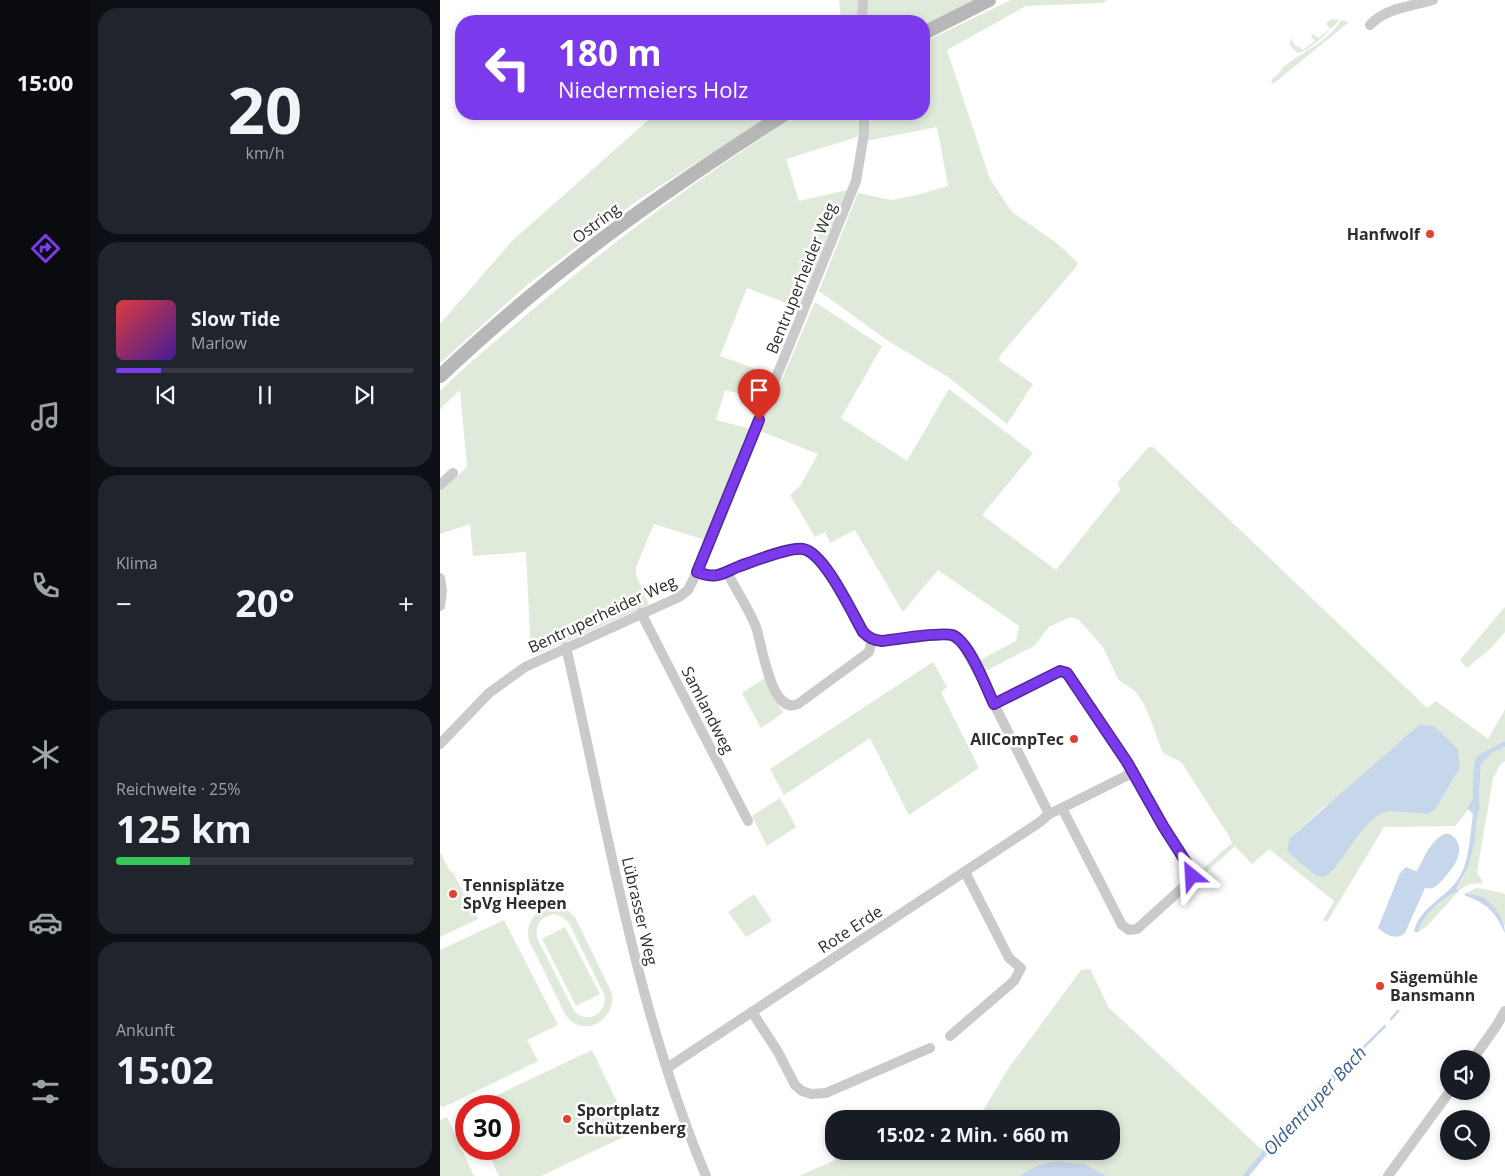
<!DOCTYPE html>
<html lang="de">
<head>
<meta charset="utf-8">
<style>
	body { margin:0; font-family:"Open Sans",sans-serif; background:#20242c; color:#f1f3f6; height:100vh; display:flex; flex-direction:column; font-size:19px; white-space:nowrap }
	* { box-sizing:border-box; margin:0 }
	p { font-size:16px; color:#9ea1a6 }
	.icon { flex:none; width:28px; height:28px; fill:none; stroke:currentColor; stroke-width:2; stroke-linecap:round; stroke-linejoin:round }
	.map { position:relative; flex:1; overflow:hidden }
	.drawer { display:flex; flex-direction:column; gap:8px; padding:8px; background:#0d0f14; width:350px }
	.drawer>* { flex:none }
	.hud { position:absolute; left:15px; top:15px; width:475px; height:105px; border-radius:20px; box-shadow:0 2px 8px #0003; background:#7c3aed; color:#fff; overflow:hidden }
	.fabs { position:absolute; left:1000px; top:1050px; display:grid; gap:10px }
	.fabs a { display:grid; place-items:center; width:50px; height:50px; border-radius:50%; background:#171b24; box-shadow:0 2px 8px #0003; font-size:25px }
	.speed { position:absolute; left:15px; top:1095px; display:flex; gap:10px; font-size:25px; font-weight:700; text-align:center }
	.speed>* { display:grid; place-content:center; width:65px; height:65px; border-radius:50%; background:#171b24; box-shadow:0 2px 8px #0003; line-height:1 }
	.speed .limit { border:8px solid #d22; background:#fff; color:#111 }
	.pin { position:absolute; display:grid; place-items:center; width:42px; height:42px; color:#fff; margin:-51px -21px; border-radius:50% 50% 50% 0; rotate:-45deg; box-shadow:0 0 5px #0007 }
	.pin .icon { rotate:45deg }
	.me { position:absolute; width:55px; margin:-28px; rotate:333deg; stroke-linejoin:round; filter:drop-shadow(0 0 4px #0008) }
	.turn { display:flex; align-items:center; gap:18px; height:105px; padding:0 20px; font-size:22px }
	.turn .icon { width:65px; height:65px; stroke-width:2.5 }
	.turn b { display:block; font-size:35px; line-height:42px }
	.big { font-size:38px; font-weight:700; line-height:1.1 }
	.drawer .widget { flex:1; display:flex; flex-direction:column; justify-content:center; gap:8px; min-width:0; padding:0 18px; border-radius:20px; background:#20242c }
	.drawer .dial { align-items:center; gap:0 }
	.dial b { font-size:65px; line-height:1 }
	.song { display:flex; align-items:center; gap:15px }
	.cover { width:60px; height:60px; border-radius:8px; background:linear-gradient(135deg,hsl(0 70% 55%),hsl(260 70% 35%)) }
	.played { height:5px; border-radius:2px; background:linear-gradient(90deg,#7c3aed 15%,#363941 15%) }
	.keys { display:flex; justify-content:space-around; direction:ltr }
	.heat { display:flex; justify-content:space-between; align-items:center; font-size:28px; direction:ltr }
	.charge { height:8px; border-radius:4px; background:linear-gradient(90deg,#34c759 25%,#363941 0) }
	.trip { position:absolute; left:385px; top:1110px; width:295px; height:50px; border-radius:20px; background:#171b24; box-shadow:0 2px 8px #0003; font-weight:700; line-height:50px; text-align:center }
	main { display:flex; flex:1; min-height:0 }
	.tab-bar { display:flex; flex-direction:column; width:90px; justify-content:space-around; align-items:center; background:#090b0e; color:#9ea1a6 }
	.tab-bar .icon { width:35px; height:35px }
	.tab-bar .current { color:#7c3aed }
	.tab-bar b { font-size:22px; color:#f1f3f6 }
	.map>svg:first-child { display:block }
	.green { fill:#e0eada; fill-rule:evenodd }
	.water { fill:#c6d6eb }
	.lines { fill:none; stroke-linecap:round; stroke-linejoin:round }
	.stream { stroke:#c6d6eb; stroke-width:2.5 }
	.street { stroke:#cacaca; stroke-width:10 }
	.secondary { stroke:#b7b7b7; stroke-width:14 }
	.route-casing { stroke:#51269a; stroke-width:12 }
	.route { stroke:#7c3aed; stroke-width:9 }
	.poi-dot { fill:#e4402f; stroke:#fff; stroke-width:2 }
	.labels { text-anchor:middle; stroke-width:5; stroke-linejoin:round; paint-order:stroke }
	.street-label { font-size:16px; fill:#2d2d2d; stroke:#fff }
	.poi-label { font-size:16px; font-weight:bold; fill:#2d2d2d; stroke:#fff; text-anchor:start }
	.water-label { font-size:18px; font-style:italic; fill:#3c608e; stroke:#fff }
</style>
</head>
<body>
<main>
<nav class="tab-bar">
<b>15:00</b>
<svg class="icon current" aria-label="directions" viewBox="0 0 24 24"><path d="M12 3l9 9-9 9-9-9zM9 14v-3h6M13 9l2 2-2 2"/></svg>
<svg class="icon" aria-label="music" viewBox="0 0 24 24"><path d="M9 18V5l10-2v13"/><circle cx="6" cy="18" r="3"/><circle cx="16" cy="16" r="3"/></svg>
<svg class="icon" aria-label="phone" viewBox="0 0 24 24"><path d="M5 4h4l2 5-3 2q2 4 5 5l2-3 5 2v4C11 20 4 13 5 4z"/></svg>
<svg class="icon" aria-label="climate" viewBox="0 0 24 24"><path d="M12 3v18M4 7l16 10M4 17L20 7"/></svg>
<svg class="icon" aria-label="car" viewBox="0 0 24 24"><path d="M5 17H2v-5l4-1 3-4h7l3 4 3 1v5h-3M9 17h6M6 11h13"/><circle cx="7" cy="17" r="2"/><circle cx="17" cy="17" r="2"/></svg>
<svg class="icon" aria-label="filters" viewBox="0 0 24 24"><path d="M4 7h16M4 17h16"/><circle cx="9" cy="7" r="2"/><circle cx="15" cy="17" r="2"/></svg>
</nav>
<section class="drawer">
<div class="widget dial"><b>20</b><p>km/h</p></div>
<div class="widget">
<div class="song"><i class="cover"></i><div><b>Slow Tide</b><p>Marlow</p></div></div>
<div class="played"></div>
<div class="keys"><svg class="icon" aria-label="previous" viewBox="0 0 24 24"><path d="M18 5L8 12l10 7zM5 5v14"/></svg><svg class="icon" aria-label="pause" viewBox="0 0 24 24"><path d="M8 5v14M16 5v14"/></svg><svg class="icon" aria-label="next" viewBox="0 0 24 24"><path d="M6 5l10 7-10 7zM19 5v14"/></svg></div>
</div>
<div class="widget"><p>Klima</p>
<div class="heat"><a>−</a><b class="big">20°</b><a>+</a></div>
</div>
<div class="widget"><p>Reichweite · 25%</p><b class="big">125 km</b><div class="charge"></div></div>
<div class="widget"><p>Ankunft</p><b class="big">15:02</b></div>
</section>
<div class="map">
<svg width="1065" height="1176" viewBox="0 0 1065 1176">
	<rect width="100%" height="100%" fill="#fff"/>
	<g class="green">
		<polygon points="399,0 418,0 418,21 401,21"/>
		<polygon points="425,0 535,0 484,26 484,21 425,21"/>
		<polygon points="571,0 668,0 662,3 586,6 507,50 550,179 572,212 618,244 637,262 637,266 561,354 558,360 593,384 567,424 508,377 447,340 379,291 418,193 451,200 477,195 508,186 497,127 426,141 427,114 484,114 484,42"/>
		<path d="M891 19 900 20C890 29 870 52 857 53L850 45V41L853 38 852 41 856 47 859 46 863 50 875 41 871 36 873 34 878 38 890 29 886 24Z"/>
		<path d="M901 20 909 22 833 84 831 81C834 76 836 77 839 73 841 72 841 69 843 67 861 53 889 41 901 20Z"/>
		<polygon points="215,114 332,114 195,202 87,285 0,363 0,324 72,241"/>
		<path d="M359 114H421L420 136 346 159 359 201 407 190 359 308 307 288 280 356 333 375 322 400 285 390 276 420 311 429 265 540 214 524 196 567V575L209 605 91 657 86 552 33 556 30 524 0 534V491L27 467 20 390 0 409V391C31 361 64 334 97 306 180 236 267 172 359 114Z"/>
		<path d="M375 302 442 346 401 418 467 461 509 389 593 453 542 515 616 570 680 490 678 482 709 447H713L987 708 996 701 1048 739 1065 709V741L1050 750 1033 775V798L1027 808 1028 810 1015 826 944 827 887 922 883 920 894 901 829 849 812 864 795 846 761 877 756 871H760L792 843 789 836 741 762 723 753 706 708 696 692 678 679 663 647 639 620 630 617 609 627 594 646 544 672 538 661 576 641 579 626 498 570 463 612 415 530 390 543 385 532 375 537 350 495 360 486 378 454 320 431ZM1020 768 995 810 987 814 947 811C931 815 913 841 903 854L857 861 847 850 849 839 885 806Z"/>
		<polygon points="1065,607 1065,632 1050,649 1027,668 1020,660"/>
		<polygon points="493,662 507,687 501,692 539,768 469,815 430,738 344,795 330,769"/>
		<polygon points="325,678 343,713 321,728 302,693"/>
		<polygon points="1065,747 1065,761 1060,765 1053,778 1037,872 1043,883 1030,884 1019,890 1016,889 1023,878 1035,841 1037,818 1040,808 1039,796 1041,764 1052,753"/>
		<polygon points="340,798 356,827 327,846 312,816"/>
		<polygon points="0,852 10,871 14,874 23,892 27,895 38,919 0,937"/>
		<path d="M1036 888 1045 889 1065 894V926C1053 905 1051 900 1026 893Z"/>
		<path d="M1015 891 1018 892 986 927 978 932C984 914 999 901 1015 891Z"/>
		<polygon points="314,894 332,921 306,937 288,912"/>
		<path d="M115 906 125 908 135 917 171 991C179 1016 147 1039 128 1018 123 1012 119 1001 115 994 107 976 98 959 89 941 85 923 95 908 115 906ZM114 914 122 917 129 923 164 994C169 1013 148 1025 134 1011L97 938C95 925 101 916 114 914Z"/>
		<polygon points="64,920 118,1025 87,1040 98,1061 2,1108 0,1104 0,950"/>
		<polygon points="125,927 160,994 136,1006 102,939"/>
		<polygon points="650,969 669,1008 821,1149 903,1062 904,1063 826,1147 802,1176 359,1176 395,1160 387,1142 394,1141 394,1151 671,1151 671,1119 538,1119 568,1069 641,970"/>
		<polygon points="152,1050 192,1133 101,1176 59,1176 46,1149 69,1149 69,1106 34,1106"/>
		<polygon points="7,1117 34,1176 0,1176 0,1120"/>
	</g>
	<g class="water">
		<path d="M979 725 994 726 1018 749 1020 768 995 810 987 814 948 811C921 817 898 874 884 877 877 878 872 872 867 868 860 863 852 857 847 850L849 839Z"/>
		<path d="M1065 741V747L1052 753 1041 764 1039 796 1040 808 1037 818 1035 841 1028 867 1016 889 1019 890 1018 892H1015C999 901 984 914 978 932H974C979 906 1008 898 1020 876 1030 858 1030 834 1033 814L1027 808 1033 798V775L1035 762 1037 756Z"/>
		<path d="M1004 834H1010C1028 846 1016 865 1005 877 1002 881 997 886 993 888 990 889 987 888 985 888L965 933C955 941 947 935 938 928L960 873 966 867 975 871H977C985 856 989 843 1004 834Z"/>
		<path d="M1026 893C1031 894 1037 895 1042 897 1054 903 1065 920 1065 933 1054 910 1047 904 1024 895Z"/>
		<polygon points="904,1063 908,1066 830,1151 809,1176 802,1176 826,1147"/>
		<path d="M616 1162 644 1164 667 1176H581C592 1166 602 1164 616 1162Z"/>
	</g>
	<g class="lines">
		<g class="stream">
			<polyline points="951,1019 958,1011"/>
			<polyline points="905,1066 945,1026"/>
		</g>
		<g class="street">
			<polyline points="422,21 423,0"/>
			<path d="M930 25C945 8 972 6 993 0"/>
			<polyline points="0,485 13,473"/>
			<path d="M257 572C279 580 280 574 300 566 315 560 353 546 367 550 385 556 412 614 423 632 429 638 433 640 442 641L508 634 521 641 538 672 609 814 622 808 682 925 689 930 697 929 749 882 753 873 723 826 694 772 630 677 623 672H618L554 704"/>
			<path d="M287 572C296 590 309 609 316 627 322 644 331 716 358 704L429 652 432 640"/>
			<polyline points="0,578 2,590 0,606"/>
			<polyline points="201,613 308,821"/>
			<path d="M126 647C167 825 195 1007 266 1176"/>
			<polyline points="0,744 49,693 85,667 239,597 248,590 257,572 416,181 424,134 424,114"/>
			<polyline points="622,808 694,772"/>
			<polyline points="312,1012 338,1052 355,1085 362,1091 371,1094 386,1093 490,1048"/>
			<polyline points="510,1036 574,981 581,968 569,958 525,872"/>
			<polyline points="1033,1059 1057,1025 1065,1011"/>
			<polyline points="227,1068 600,822 609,814"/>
			<polyline points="948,1176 1010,1091"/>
		</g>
		<g class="secondary">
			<polyline points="484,33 549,0"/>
			<path d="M0 376C42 337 85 299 130 264 198 210 271 161 345 114"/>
		</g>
	</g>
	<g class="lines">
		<defs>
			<path id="route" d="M319 420 257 572C278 580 282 573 300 566 314 561 350 547 363 549 384 552 412 613 423 632 429 638 433 640 442 641 456 639 501 632 512 635 529 641 546 687 554 704L620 671 627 673 687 762 723 826 753 873 752 876"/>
		</defs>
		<use href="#route" class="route-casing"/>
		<use href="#route" class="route"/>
	</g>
	<g class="poi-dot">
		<circle cx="990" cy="234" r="5"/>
		<circle cx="634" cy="739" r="5"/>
		<circle cx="13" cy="894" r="5"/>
		<circle cx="940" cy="986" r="5"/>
		<circle cx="127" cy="1119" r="5"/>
	</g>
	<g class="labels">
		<g class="street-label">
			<text transform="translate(156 223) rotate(-37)" y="6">Ostring</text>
			<text transform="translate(361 278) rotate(-68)" y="6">Bentruperheider Weg</text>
			<text transform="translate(162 614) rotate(-25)" y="6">Bentruperheider Weg</text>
			<text transform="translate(268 710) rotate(63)" y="6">Samlandweg</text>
			<text transform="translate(200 911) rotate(77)" y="6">Lübrasser Weg</text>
			<text transform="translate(410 929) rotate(-33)" y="6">Rote Erde</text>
		</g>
		<g class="poi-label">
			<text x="980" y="240" text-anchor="end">Hanfwolf</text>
			<text x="624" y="745" text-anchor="end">AllCompTec</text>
			<text x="23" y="891">Tennisplätze<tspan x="23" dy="18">SpVg Heepen</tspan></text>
			<text x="950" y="983">Sägemühle<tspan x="950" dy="18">Bansmann</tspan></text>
			<text x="137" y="1116">Sportplatz<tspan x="137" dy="18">Schützenberg</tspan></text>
		</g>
		<g class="water-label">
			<text transform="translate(875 1101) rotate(-47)" y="6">Oldentruper Bach</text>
		</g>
	</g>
</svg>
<div class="fabs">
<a><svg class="icon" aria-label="sound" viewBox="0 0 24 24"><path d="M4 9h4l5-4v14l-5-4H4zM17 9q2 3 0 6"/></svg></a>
<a><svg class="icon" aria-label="search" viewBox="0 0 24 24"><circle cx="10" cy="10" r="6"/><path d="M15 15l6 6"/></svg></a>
</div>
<div class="speed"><div class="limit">30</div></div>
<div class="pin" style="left:319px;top:420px;background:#d93025"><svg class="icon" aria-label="arrive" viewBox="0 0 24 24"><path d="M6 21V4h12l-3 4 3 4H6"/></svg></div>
<svg class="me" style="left:752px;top:876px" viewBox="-20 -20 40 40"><path d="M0-17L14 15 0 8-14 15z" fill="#7c3aed" stroke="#fff" stroke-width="4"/></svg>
<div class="trip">15:02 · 2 Min. · 660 m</div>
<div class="hud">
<div class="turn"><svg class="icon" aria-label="left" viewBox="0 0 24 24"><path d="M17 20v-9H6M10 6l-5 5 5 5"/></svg><div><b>180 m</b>Niedermeiers Holz</div></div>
</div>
</div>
</main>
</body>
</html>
